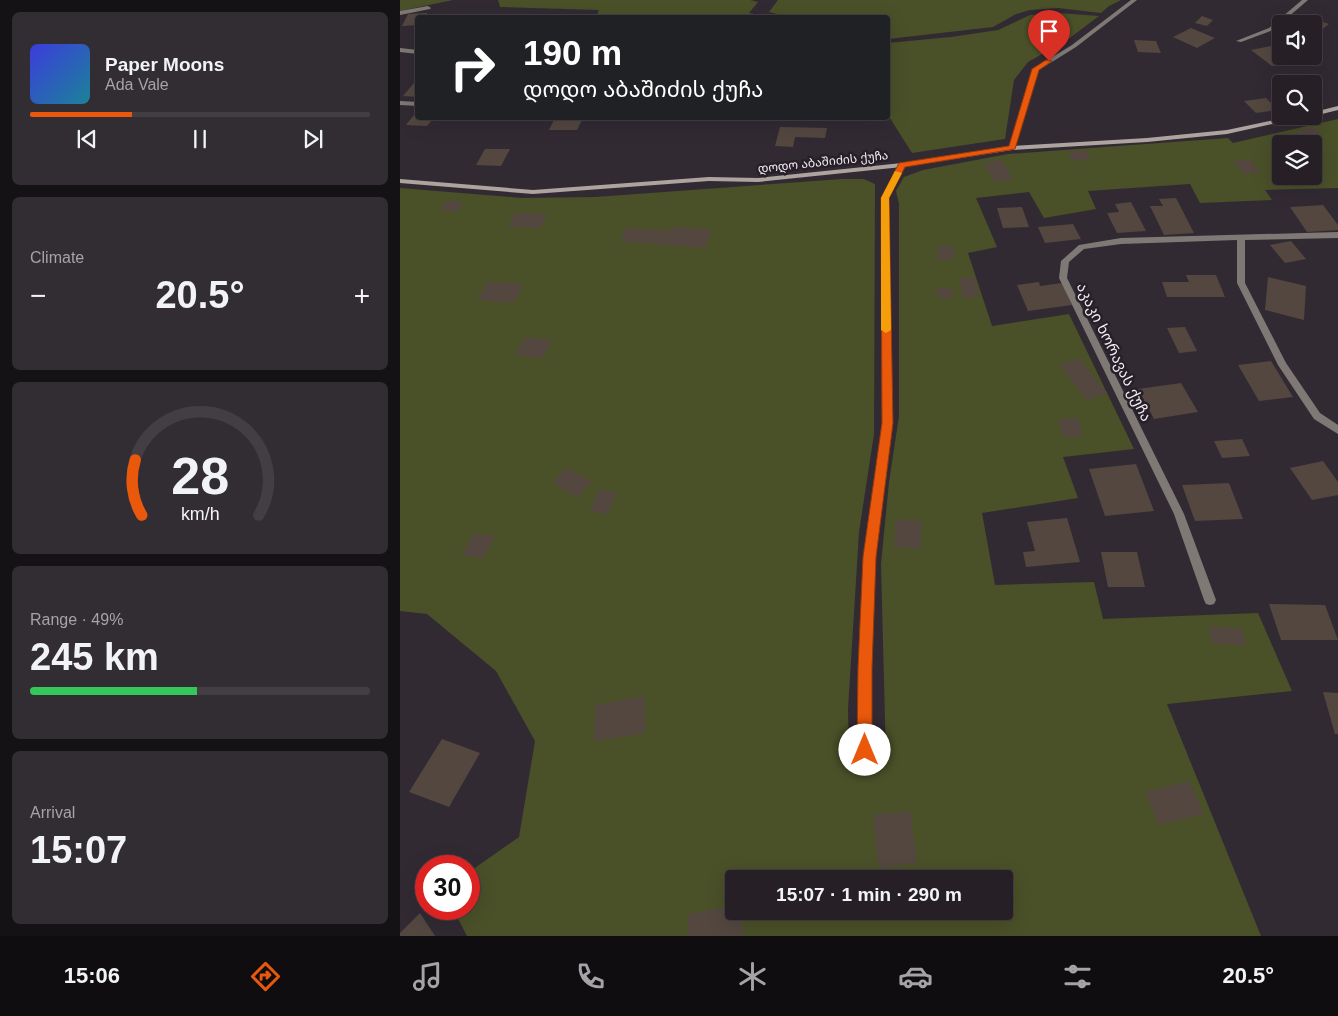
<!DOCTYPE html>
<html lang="en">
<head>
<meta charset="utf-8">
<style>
	body { margin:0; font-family:Helvetica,"Noto Sans Georgian",sans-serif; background:#322d32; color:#f1f3f6; height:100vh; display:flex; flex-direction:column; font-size:19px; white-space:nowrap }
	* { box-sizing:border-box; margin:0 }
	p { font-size:16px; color:#a4a3a7 }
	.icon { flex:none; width:28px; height:28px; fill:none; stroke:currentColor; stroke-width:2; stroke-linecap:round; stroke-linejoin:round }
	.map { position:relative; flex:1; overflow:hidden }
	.panel { display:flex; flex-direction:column; gap:12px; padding:12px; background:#151215; width:400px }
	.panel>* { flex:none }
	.guide { position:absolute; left:15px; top:15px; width:475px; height:105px; border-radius:5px; box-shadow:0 5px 20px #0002,0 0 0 1px #423e43; background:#202124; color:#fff; overflow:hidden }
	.controls { position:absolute; left:872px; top:15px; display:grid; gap:10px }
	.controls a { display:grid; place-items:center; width:50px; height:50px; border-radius:5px; background:#262026; box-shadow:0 5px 20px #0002,0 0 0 1px #423e43; font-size:25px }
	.speed { position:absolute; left:15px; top:855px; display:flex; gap:10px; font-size:25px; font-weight:700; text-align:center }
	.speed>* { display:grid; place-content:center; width:65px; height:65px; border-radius:50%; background:#262026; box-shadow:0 5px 20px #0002,0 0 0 1px #423e43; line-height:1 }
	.speed .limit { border:8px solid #d22; background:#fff; color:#111 }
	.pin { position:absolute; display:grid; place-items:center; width:42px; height:42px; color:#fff; margin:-51px -21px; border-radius:50% 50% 50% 0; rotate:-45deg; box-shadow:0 0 5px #0007 }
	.pin .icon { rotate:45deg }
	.me { position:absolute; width:55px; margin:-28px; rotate:0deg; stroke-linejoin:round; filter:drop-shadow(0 0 4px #0008) }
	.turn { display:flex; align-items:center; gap:18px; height:105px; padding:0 25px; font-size:22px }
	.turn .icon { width:65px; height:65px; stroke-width:2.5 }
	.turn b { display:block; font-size:35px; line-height:42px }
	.big { font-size:38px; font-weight:700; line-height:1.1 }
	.panel .card { flex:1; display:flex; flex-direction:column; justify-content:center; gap:8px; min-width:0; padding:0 18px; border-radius:8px; background:#322d32 }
	.panel .dial { align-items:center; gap:0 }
	.dial svg { height:130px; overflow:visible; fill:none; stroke:#423e43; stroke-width:7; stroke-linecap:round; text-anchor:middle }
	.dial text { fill:#f1f3f6; stroke:none }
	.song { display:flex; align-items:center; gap:15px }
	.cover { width:60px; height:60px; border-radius:8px; background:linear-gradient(135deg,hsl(240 70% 55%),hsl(190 70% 35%)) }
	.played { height:5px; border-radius:2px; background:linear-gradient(90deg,#ea580c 30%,#423e43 30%) }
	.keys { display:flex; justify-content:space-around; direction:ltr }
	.heat { display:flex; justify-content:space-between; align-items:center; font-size:28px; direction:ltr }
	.charge { height:8px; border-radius:4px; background:linear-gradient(90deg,#34c759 49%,#423e43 0) }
	.trip { position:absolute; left:325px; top:870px; width:288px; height:50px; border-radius:5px; background:#262026; box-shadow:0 5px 20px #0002,0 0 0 1px #423e43; font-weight:700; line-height:50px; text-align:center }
	.tab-bar { display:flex; height:80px; justify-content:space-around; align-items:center; background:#0f0d0f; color:#a4a3a7 }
	.tab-bar .icon { width:35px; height:35px }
	.tab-bar .active { color:#ea580c }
	.tab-bar b { font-size:22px; color:#f1f3f6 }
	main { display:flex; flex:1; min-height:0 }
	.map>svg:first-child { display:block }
	.green { fill:#4a5028; fill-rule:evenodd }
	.building { fill:#534740 }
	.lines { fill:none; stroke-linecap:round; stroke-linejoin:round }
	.lane { fill:#7f7976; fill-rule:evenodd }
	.street { fill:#7f7976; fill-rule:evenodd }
	.secondary { fill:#aea49f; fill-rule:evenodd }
	.route { fill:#ea580c; stroke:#983908 }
	.slow { fill:#f59e0b }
	.labels { text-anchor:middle; stroke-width:5; stroke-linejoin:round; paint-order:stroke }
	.far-street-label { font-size:12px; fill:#f2ecf3; stroke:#282029 }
	.street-label { font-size:15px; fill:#f2ecf3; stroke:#282029 }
</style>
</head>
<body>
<main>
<section class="panel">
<div class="card">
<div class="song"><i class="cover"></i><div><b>Paper Moons</b><p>Ada Vale</p></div></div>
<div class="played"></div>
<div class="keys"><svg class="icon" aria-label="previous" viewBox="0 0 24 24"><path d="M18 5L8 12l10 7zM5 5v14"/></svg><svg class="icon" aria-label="pause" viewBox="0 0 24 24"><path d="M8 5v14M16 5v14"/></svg><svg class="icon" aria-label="next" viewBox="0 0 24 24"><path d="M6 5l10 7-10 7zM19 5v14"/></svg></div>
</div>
<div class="card"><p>Climate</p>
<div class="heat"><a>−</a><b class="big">20.5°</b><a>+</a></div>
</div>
<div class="card dial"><svg viewBox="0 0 100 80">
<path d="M14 69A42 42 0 1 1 86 69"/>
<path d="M14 69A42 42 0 0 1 10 35" stroke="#ea580c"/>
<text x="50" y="56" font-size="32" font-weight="700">28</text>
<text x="50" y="72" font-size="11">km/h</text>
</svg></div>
<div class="card"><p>Range · 49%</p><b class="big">245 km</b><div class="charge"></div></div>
<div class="card"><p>Arrival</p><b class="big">15:07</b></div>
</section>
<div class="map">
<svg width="938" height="936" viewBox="0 0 938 936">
	<rect width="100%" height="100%" fill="#322a33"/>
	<g class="green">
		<polygon points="0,0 53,0 0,11"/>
		<polygon points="98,0 350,0 358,2 349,13 370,17 196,17 199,10 100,7"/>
		<polygon points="378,0 721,0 709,6 701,13 658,8 630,10 616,14 593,27 488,39 488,18 394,18 369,12"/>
		<polygon points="659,13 699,16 667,40 628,62 614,80 605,139 512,153 488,115 488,43 551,37 598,30 630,15"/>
		<path d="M938 119V188L865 190 872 200 800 203 790 184 688 191 696 209 644 218 629 192 576 198 597 247 568 253 592 326 669 314 734 449 663 457 678 498 582 513 595 585 694 582 703 619 858 613 892 691 767 704 861 936H67L53 909H69V872L119 837 135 741 96 671 27 614 0 611V188L122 198 195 197 442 179H464L475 184 474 434 459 532 448 709 449 759H486L481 564 489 482 499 416V204L496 191 504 177 523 170 608 154 828 138 833 143ZM881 144H914V176H881ZM334 879H604V911H334Z"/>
	</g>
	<g class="building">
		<polygon points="27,13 25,18 18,18 18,25 2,26 8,14"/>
		<polygon points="109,14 126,14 124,18 106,18"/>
		<polygon points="170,14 185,15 183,18 167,18"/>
		<polygon points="902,15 929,24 917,33 914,32 914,24 891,24"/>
		<polygon points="802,16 813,20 807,26 795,23"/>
		<polygon points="791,28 815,38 797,48 773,37"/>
		<polygon points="734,40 756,41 761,53 738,52"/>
		<polygon points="871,46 881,56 892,63 872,66 851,50"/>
		<polygon points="14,83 18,83 18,97 3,96"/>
		<polygon points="866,98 878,110 856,113 844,101"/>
		<polygon points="14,115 18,115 18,118 34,118 27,126 6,125"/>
		<polygon points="155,118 183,118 177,130 149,130"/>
		<polygon points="380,127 427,128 425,138 395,137 393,147 375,146"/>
		<polygon points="914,127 921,133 902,137 896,131"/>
		<polygon points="85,149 110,149 101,166 76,165"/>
		<polygon points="685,150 691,159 673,161 667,152"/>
		<polygon points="850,159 860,172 844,174 834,161"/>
		<polygon points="601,160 613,179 595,182 583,163"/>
		<polygon points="776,198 794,233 764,235 750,206 763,206 759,199"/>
		<polygon points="48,201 64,202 57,212 40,210"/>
		<polygon points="731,202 746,231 717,233 707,213 719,212 715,204"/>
		<polygon points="923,205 938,225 938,230 907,232 890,207"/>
		<polygon points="622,207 629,227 603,228 597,208"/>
		<polygon points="115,213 147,214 140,228 108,227"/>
		<polygon points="673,224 681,239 645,243 638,227"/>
		<polygon points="271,227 312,230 305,248 220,241 227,228 269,231"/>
		<polygon points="891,241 906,259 885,263 870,245"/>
		<polygon points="538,246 554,247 553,260 537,259"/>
		<polygon points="786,275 816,275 825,297 767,297 762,282 789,282"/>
		<polygon points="575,277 579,297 563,298 559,278"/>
		<polygon points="868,277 906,286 904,320 865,310"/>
		<polygon points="88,282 124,284 113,303 77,300"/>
		<polygon points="639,282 640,286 662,283 672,305 628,311 617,285"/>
		<polygon points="538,287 554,290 551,299 536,296"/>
		<polygon points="785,327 797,351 779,353 767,328"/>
		<polygon points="125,337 153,340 143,358 115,355"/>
		<polygon points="679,358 707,393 687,400 660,365"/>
		<polygon points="871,361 893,397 859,401 838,365"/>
		<polygon points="781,383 798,412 754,419 738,389"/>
		<polygon points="678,418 683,436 663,437 658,420"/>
		<polygon points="842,439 850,456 822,458 814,441"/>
		<polygon points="923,461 938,482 938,495 912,500 890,468"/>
		<polygon points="736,464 754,511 705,516 689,469"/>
		<polygon points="166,468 192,481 178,497 152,483"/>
		<polygon points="829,483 843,519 795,521 782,485"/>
		<polygon points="199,490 217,492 208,514 190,511"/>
		<polygon points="667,518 680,562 626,567 623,552 635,551 627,522"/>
		<polygon points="496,519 522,521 520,549 494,547"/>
		<polygon points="74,533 95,536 83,558 62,555"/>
		<polygon points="701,552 737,552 745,587 708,587"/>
		<polygon points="869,604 925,605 938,640 881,640"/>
		<polygon points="809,626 843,629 846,646 812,643"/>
		<polygon points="923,692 938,693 938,734 935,734"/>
		<polygon points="245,696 245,733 194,741 196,705"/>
		<polygon points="42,739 80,753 49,807 9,792"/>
		<polygon points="789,781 804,814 759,825 745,792"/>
		<polygon points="510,811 517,863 479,868 473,815"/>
		<polygon points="334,906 334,911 342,911 343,936 288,936 288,914"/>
		<polygon points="20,913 35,936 0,936 0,933"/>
	</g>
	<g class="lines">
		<g class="lane">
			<polygon points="28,6 31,8 30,9 0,15 0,11"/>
			<polygon points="0,48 18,50 18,54 0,52"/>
		</g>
		<g class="street">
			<polygon points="731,0 737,0 676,47 639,70 615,148 610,149 609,148 634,68 672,45"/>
			<polygon points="902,0 908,0 873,30 841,42 836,41 869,28"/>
			<polygon points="0,101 18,102 18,106 0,105"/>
			<polygon points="502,163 506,165 489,198 492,423 475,557 471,668 471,750 470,755 465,756 460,755 459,750 459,668 465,557 482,423 481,198 498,165"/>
			<polygon points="938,232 938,238 845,240 845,283 886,363 920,413 938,425 938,434 914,419 878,365 837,283 837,240 721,244 684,249 669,262 667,278 784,514 816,600 814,604 810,605 806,604 804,600 774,514 659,278 661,261 679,245 721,238"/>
		</g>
		<g class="secondary">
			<polygon points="938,106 938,110 914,116 914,112"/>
			<polygon points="894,116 908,116 827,134 747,142 612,150 502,167 358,182 309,181 133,194 0,183 0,179 133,190 309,177 358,178 502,163 612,146 747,138 827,130"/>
		</g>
	</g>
	<polygon class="route" points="646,60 652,61 639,70 615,149 505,167 489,198 493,423 476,557 472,668 472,750 470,755 465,757 459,755 457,750 458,668 463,557 482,423 481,198 499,163 609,146 632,69"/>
	<polygon class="slow" points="495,171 502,173 489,198 491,330 486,333 481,330 481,198"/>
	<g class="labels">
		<g class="far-street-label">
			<text transform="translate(423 162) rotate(-6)" y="4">დოდო აბაშიძის ქუჩა</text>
		</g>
		<g class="street-label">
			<text transform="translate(714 352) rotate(64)" y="5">აკაკი ხორავას ქუჩა</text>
		</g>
	</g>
</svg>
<div class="controls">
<a><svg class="icon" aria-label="sound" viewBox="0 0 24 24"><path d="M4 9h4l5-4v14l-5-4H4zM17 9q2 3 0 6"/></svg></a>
<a><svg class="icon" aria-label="search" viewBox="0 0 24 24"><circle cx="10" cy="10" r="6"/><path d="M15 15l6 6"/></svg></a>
<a><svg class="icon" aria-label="layers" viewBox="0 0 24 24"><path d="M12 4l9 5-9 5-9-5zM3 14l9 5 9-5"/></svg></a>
</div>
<div class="speed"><div class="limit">30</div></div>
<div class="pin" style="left:649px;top:61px;background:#d93025"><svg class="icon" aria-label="arrive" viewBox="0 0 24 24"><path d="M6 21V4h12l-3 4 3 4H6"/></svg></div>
<svg class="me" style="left:465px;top:750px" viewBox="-20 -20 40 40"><circle r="19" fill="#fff"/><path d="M0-13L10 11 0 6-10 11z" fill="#ea580c"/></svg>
<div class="trip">15:07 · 1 min · 290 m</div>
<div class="guide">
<div class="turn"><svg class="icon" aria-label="right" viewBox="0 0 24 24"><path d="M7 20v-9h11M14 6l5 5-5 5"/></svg><div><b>190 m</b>დოდო აბაშიძის ქუჩა</div></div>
</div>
</div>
</main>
<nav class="tab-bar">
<b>15:06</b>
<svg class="icon active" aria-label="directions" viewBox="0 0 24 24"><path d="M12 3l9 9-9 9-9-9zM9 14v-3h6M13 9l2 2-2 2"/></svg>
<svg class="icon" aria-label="music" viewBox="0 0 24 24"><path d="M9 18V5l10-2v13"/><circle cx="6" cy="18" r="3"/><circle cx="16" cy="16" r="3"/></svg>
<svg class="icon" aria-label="phone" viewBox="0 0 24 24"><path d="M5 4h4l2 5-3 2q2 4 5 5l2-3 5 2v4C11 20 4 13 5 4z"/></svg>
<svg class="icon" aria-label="climate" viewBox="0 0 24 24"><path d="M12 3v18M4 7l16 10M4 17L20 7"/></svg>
<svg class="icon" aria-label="car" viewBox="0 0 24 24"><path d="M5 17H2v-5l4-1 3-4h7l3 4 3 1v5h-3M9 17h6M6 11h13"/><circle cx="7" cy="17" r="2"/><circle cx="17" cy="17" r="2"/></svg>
<svg class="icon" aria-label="filters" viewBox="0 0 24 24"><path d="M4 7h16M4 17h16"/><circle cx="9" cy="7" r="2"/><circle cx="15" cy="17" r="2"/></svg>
<b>20.5°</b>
</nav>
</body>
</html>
